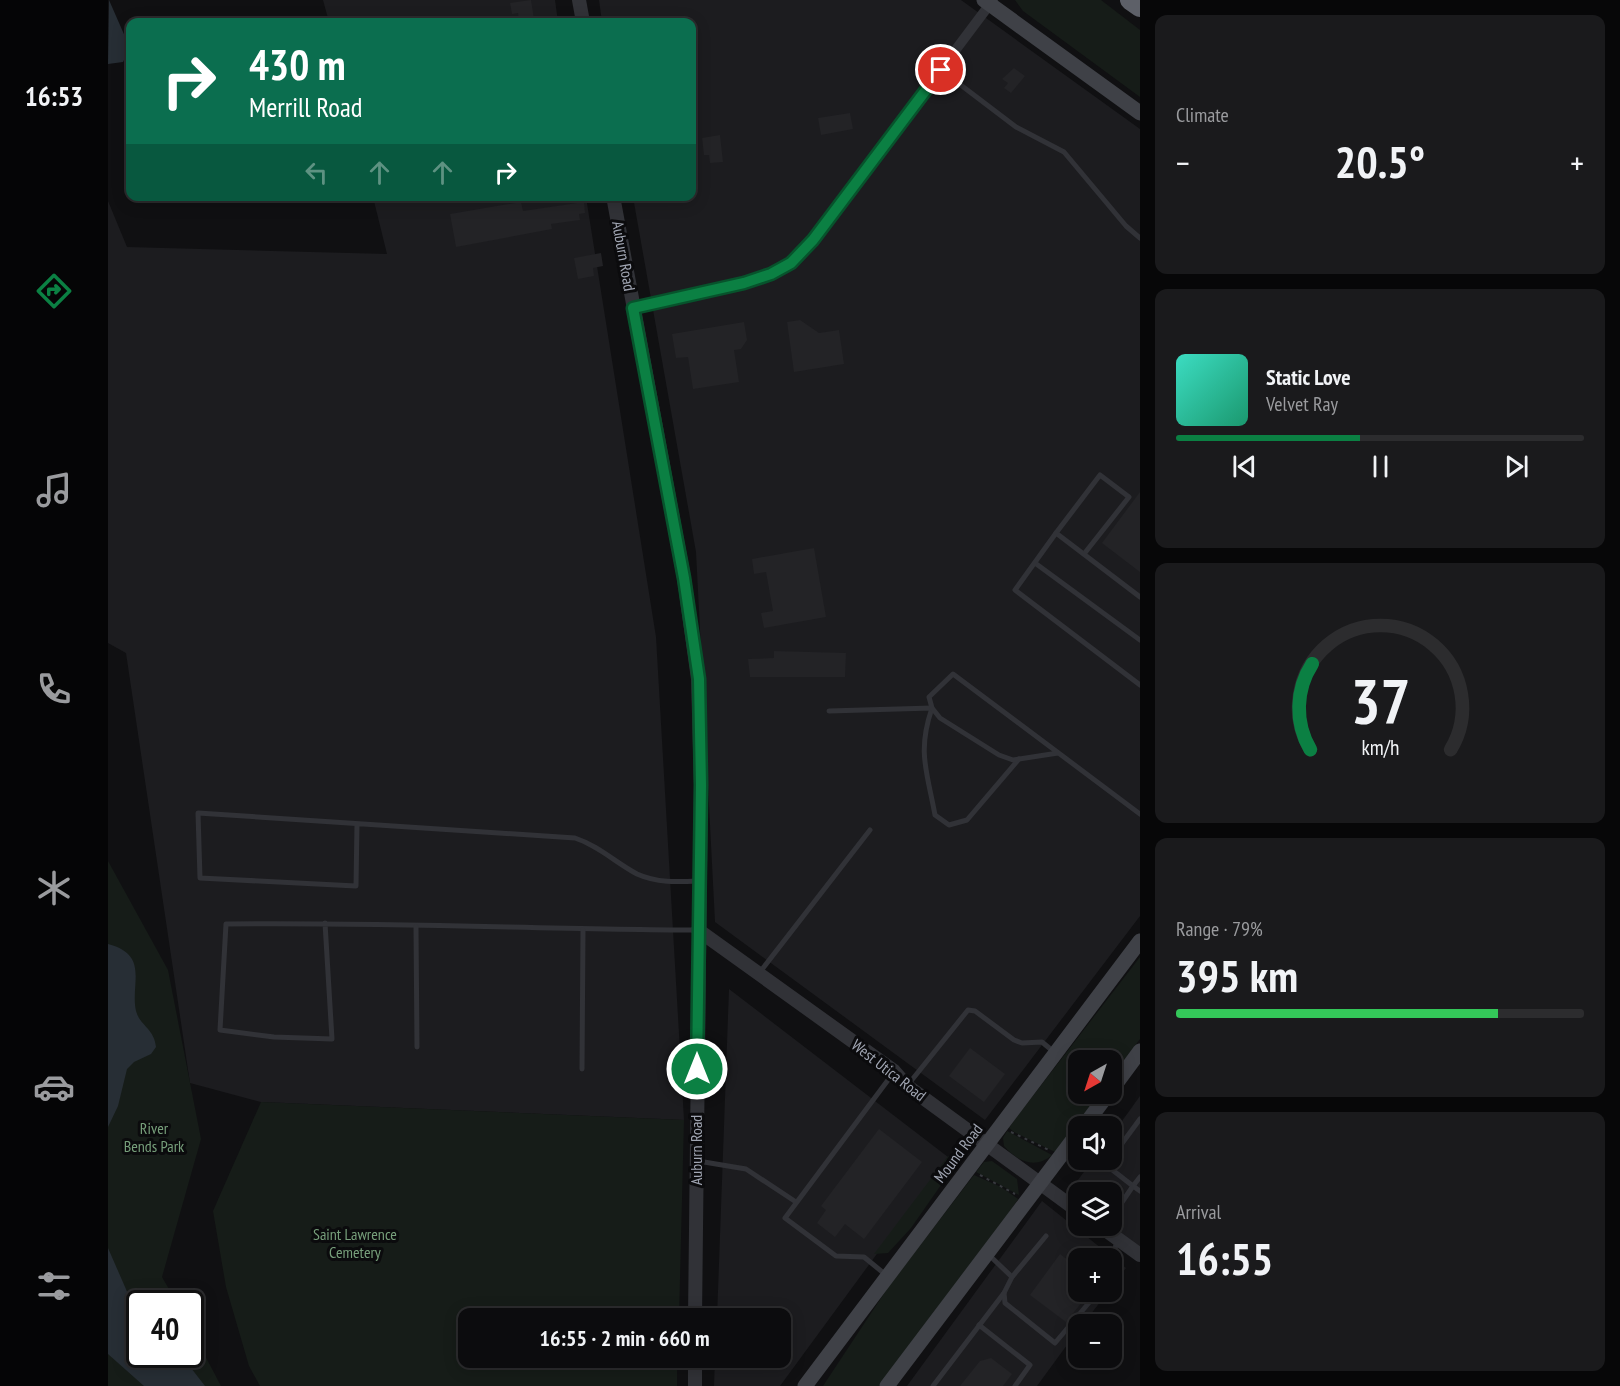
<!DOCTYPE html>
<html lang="en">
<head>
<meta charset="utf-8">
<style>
	body { margin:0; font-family:"PT Sans Narrow",sans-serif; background:#1a1a1c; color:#f1f3f6; height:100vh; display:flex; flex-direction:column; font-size:22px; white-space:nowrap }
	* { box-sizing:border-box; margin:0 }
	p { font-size:20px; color:#9a9b9e }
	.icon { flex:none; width:33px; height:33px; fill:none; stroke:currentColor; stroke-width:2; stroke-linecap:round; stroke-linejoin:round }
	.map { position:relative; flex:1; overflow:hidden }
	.panel { display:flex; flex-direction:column; gap:15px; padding:15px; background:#070708; width:480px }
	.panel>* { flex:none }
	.hud { position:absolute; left:18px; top:18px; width:570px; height:183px; border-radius:12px; box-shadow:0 3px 15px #0003,0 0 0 2px #2c2c2e; background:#0b6e4f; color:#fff; overflow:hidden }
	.needle { width:39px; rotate:219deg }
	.buttons { position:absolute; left:960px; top:1050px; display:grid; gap:12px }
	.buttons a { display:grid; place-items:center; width:54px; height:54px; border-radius:12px; background:#0c0c0e; box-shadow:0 3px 15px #0003,0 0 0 2px #2c2c2e; font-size:30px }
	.speed { position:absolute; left:18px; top:1290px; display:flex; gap:12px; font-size:30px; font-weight:700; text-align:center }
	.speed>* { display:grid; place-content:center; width:78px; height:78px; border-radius:50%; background:#0c0c0e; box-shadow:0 3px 15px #0003,0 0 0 2px #2c2c2e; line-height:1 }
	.speed .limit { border:3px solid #111; border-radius:9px; background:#fff; color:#111 }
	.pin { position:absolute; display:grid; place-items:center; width:51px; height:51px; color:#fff; margin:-26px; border:3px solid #fff; border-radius:50%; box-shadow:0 2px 6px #0007 }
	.me { position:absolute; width:66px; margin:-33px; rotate:0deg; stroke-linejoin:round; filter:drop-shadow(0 0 4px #0008) }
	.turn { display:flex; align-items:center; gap:21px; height:126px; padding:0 24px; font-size:27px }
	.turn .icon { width:78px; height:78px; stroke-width:2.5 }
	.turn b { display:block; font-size:42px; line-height:51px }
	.lanes { display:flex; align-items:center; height:57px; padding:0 24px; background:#0003; justify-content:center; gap:30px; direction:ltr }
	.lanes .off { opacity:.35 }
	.big { font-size:45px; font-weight:800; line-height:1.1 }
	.panel .widget { flex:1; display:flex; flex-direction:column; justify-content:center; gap:9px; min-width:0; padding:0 21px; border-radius:12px; background:#1a1a1c }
	.panel .dial { align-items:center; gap:0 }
	.dial svg { height:156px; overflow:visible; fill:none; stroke:#2c2c2e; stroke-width:7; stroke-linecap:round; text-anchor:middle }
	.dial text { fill:#f1f3f6; stroke:none }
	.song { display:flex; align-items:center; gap:18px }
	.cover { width:72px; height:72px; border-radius:9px; background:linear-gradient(135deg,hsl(170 70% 55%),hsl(160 70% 35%)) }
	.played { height:6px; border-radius:3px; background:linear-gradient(90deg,#0b8043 45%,#2c2c2e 45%) }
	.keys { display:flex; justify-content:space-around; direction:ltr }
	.heat { display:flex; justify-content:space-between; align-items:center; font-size:33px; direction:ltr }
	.charge { height:9px; border-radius:4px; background:linear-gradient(90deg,#34c759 79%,#2c2c2e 0) }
	.trip { position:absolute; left:350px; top:1308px; width:333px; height:60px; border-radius:12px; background:#0c0c0e; box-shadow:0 3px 15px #0003,0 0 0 2px #2c2c2e; font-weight:800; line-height:60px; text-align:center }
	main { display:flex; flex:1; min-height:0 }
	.dock { display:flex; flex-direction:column; width:108px; justify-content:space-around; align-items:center; background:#050506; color:#9a9b9e }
	.dock .icon { width:42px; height:42px }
	.dock .on { color:#0b8043 }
	.dock b { font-size:27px; color:#f1f3f6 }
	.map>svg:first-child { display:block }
	.built { fill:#1c1c1f }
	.green { fill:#161c18 }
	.water { fill:#272e35 }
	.building { fill:#232326 }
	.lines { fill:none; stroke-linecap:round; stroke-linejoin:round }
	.path { stroke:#37393e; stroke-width:2; stroke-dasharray:3 4.5; stroke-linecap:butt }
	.service { stroke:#313237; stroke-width:5 }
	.minor { stroke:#313237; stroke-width:10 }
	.tertiary { stroke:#313237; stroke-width:14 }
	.secondary { stroke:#3f4147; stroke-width:15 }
	.motorway { stroke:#5d6068; stroke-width:20 }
	.route-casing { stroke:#07532c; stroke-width:15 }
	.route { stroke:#0b8043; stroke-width:10 }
	.labels { text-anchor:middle; stroke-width:6; stroke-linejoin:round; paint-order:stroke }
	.street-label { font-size:16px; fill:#a1a6b3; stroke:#0b0b0d }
	.park-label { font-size:16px; fill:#779f7b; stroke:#0b0b0d }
</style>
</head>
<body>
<main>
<nav class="dock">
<b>16:53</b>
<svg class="icon on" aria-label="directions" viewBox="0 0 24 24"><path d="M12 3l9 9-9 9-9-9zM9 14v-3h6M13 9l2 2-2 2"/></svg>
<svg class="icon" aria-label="music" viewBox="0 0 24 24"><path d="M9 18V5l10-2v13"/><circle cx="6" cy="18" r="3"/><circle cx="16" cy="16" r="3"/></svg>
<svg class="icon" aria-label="phone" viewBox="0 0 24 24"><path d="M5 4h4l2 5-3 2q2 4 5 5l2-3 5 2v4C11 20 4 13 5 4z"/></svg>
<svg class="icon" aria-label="climate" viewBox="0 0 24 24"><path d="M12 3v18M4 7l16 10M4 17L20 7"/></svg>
<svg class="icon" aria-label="car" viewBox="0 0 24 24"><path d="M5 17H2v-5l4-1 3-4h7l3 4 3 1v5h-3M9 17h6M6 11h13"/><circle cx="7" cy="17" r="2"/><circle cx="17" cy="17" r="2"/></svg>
<svg class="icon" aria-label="filters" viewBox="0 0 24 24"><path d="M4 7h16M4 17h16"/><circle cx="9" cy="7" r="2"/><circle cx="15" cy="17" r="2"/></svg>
</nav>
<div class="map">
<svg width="1032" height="1386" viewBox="0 0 1032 1386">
	<rect width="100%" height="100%" fill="#101012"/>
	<g class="built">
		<polygon points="215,0 447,0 450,22 221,22"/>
		<polygon points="491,0 853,0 1032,129 1032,916 877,1120 607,922 588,552 525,197 584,196 584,22 494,22"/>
		<polygon points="265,197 478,197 548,637 576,1120 153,1102 82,1083 18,653 0,643 0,201 19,247 279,254"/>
		<polygon points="621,989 840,1157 672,1386 606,1386 607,1358 672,1358 672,1318 609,1318"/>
		<polygon points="1032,1096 1032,1255 990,1226 1004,1226 1004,1192 970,1192 970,1212 954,1201 985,1160 1004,1160 1004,1135"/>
		<polygon points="934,1201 1018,1268 1004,1286 1004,1258 970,1258 970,1292 1000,1292 975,1324 970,1324 970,1330 929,1386 799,1386"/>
	</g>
	<g class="green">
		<polygon points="907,0 993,0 1032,30 1032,97 915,11"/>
		<polygon points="0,861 60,970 93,1139 54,1277 69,1303 32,1304 32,1354 82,1354 83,1329 113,1386 0,1386"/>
		<polygon points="1032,957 1032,1039 1004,1076 1004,1060 970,1060 970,1094 991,1094 947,1152 906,1132 901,1128 907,1119"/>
		<polygon points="153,1102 576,1120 571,1318 360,1318 360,1358 569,1358 569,1386 152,1386 141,1366 118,1287 105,1211"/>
		<path d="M899 1131 944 1155C927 1170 909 1161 896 1146L895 1138Z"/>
		<polygon points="840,1156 849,1162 803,1228 780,1253 766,1254"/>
		<polygon points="884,1161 909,1179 911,1195 868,1172 876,1162"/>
		<polygon points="866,1175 893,1187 910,1199 905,1207 771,1386 715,1386 781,1286"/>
	</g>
	<g class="water">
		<polygon points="1,0 22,48 15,62 0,64"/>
		<path d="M0 944C42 955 22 984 28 1011 32 1026 46 1028 48 1047L43 1054 26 1062 19 1069 10 1106 0 1127Z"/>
		<polygon points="0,1248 31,1319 32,1354 54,1355 62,1361 76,1359 97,1386 36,1386 0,1354"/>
	</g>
	<g class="building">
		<polygon points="423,0 426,19 411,21 410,13 404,14 402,3"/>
		<polygon points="906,68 917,76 903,93 896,88 900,83 894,79"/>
		<polygon points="742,113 745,129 713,135 710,118"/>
		<polygon points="612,135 615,162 602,163 601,155 596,155 594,138"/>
		<polygon points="413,202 415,211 476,202 477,213 471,214 472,220 443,224 444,229 348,247 342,214"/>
		<polygon points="493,253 495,266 485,268 486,276 470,279 466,258"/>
		<polygon points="692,320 711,333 731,330 736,364 686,372 679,322"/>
		<polygon points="636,322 639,340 633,349 626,350 631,382 585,389 580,357 568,358 564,334"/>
		<polygon points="1032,492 1032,572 994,543"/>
		<polygon points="706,548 718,617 656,628 653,613 665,611 658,572 646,574 644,559"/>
		<polygon points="666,651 738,653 737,677 642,677 640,659 666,658"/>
		<polygon points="862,1048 897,1074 876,1102 841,1076"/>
		<polygon points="771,1129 814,1162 756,1239 737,1224 727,1237 709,1223 718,1210 713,1206"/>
		<polygon points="952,1254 970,1268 970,1292 982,1292 958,1322 922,1295"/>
		<polygon points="883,1358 904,1374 895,1386 852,1386 872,1361"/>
	</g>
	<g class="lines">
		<g class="path">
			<polyline points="903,1132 941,1150"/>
			<polyline points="872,1175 907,1194"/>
		</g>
		<g class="service">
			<polyline points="833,70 908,127 956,152 1018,226 1032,238"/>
			<polyline points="948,533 992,475 1021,497 976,554"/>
			<polyline points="927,563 1032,640"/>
			<polyline points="1032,597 948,533 907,590 1032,685"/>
			<path d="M721 711 824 708C809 752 819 771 827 815L841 825 859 820 911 759"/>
			<polyline points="950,753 905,760 891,755 832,718 824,708 821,697 845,674 1032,814"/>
			<path d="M249 824 248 886 92 878 90 813 467 838C491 846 508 863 529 874 549 883 569 882 590 881"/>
			<path d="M217 923 224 1039 166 1037 112 1030 118 924C275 922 432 929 588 930"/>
			<polyline points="308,927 309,1047"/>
			<polyline points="652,972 762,830"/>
			<polyline points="474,1069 475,930"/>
			<polyline points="799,1086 860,1010 867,1011 906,1040 914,1043 934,1042 946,1052"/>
			<polyline points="1004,1157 1032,1119"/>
			<polyline points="1002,1160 998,1165 1025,1186 1032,1177"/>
			<polyline points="590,1161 638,1169 688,1202"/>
			<polyline points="1004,1217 1025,1186 1032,1191"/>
			<polyline points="881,1255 904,1277 896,1293 897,1303 947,1343 990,1292"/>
			<polyline points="1004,1260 1009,1241"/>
			<polyline points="778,1275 756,1257 728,1256 677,1218 786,1072"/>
			<polyline points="904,1277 938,1236"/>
			<polyline points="871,1325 922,1365 907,1386"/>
			<polyline points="825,1386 896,1293"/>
		</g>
		<polyline class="minor" points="525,308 636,283 663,274 683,263 705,240 885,0"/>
		<g class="tertiary">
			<polyline points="471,0 475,22"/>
			<polyline points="505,196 576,578 590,679 593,785 587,1318"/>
			<polyline points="590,930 786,1071 799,1086 970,1211"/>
			<polyline points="992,1226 1032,1255"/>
			<polyline points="587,1386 587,1358"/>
		</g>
		<g class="secondary">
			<polyline points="876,0 1032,113"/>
			<polyline points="1004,1089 1032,1051"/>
			<polyline points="976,1126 1000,1094"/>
			<polyline points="697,1386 1032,941"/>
			<polyline points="779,1386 970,1133"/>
		</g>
		<polyline class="motorway" points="1022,0 1032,7"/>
	</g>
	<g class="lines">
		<defs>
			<polyline id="route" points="589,1069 593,785 591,679 576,578 525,308 636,283 663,274 683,263 705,240 833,70"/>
		</defs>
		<use href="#route" class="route-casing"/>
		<use href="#route" class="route"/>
	</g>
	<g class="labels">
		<g class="street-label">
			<text transform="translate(516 256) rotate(80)" y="6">Auburn Road</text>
			<text transform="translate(781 1070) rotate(38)" y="6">West Utica Road</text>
			<text transform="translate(588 1150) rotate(-90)" y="6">Auburn Road</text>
			<text transform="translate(850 1153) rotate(-53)" y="6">Mound Road</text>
		</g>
		<g class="park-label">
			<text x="46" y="1134">River<tspan x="46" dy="18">Bends Park</tspan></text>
			<text x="247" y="1240">Saint Lawrence<tspan x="247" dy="18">Cemetery</tspan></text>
		</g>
	</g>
</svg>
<div class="buttons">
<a><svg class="needle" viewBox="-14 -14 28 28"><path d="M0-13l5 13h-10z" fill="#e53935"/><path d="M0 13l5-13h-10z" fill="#9a9b9e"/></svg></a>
<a><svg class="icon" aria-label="sound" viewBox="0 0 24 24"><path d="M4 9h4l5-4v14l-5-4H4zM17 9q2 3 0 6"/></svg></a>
<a><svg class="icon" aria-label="layers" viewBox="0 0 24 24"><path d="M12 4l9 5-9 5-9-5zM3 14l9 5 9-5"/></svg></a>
<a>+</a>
<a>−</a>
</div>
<div class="speed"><div class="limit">40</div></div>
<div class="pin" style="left:833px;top:70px;background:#d93025"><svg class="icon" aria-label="arrive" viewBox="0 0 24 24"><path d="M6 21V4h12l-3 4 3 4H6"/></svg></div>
<svg class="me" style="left:589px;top:1069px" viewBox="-20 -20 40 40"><circle r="17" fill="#0b8043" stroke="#fff" stroke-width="3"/><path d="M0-11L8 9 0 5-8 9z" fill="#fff"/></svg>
<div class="trip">16:55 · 2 min · 660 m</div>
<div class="hud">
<div class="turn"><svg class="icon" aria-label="right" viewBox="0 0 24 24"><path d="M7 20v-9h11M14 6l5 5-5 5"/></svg><div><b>430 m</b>Merrill Road</div></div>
<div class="lanes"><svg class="icon off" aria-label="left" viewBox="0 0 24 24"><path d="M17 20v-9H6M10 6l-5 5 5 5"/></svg><svg class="icon off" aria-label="ahead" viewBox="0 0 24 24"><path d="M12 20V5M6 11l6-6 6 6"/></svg><svg class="icon off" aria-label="ahead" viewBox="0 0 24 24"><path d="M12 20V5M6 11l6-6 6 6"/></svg><svg class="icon" aria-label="right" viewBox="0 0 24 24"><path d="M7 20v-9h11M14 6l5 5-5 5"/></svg></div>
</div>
</div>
<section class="panel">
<div class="widget"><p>Climate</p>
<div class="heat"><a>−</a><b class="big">20.5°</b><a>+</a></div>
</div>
<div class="widget">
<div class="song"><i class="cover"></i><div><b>Static Love</b><p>Velvet Ray</p></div></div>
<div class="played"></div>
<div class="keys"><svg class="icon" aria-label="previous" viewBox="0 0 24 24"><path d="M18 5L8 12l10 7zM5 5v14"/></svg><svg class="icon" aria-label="pause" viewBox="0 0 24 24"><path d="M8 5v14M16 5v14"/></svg><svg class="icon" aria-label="next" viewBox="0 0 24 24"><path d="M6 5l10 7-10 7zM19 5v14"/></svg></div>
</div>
<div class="widget dial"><svg viewBox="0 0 100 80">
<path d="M14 69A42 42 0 1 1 86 69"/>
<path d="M14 69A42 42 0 0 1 15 25" stroke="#0b8043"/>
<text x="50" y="56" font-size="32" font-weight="700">37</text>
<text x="50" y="72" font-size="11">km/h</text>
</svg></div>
<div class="widget"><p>Range · 79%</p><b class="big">395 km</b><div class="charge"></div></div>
<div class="widget"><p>Arrival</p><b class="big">16:55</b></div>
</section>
</main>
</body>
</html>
